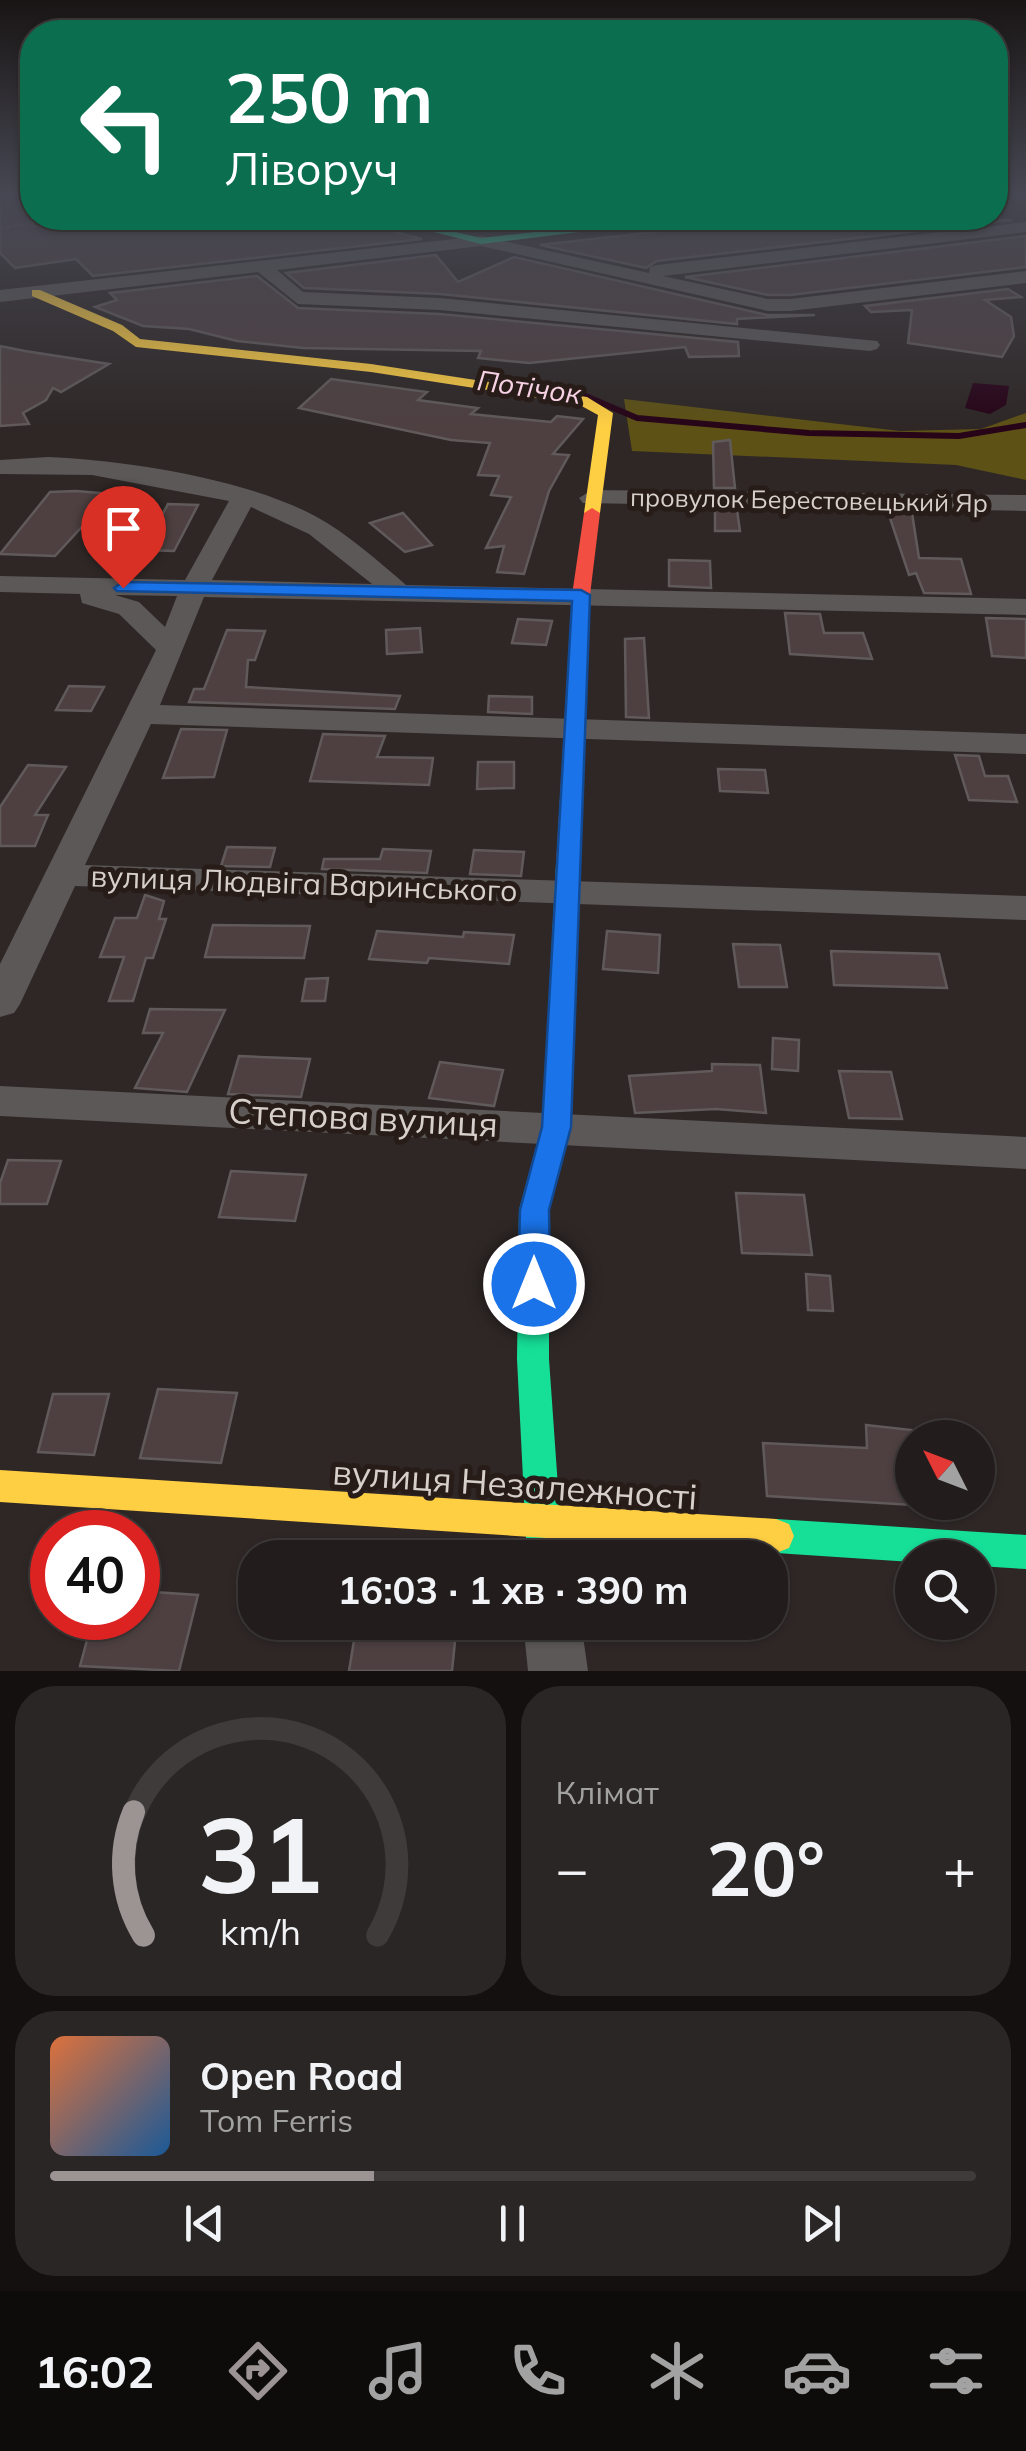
<!DOCTYPE html>
<html lang="uk">
<head>
<meta charset="utf-8">
<style>
	body { margin:0; font-family:Mulish,sans-serif; background:#2a2625; color:#f1f3f6; height:100vh; display:flex; flex-direction:column; font-size:38px; white-space:nowrap }
	* { box-sizing:border-box; margin:0 }
	p { font-size:32px; color:#a2a2a3 }
	.icon { flex:none; width:55px; height:55px; fill:none; stroke:currentColor; stroke-width:2; stroke-linecap:round; stroke-linejoin:round }
	.map { position:relative; height:1671px; overflow:hidden }
	.drawer { display:flex; flex-direction:column; gap:15px; padding:15px; background:#13100f; flex:1 }
	.drawer>* { flex:none }
	.guide { position:absolute; left:20px; top:20px; width:988px; height:210px; border-radius:40px; box-shadow:0 2px 8px #0004,0 0 0 2px #3f3b3b; background:#0b6e4f; color:#fff; overflow:hidden }
	.needle { width:65px; rotate:312deg }
	.controls { position:absolute; left:895px; top:1420px; display:grid; gap:20px }
	.controls a { display:grid; place-items:center; width:100px; height:100px; border-radius:50%; background:#221d1c; box-shadow:0 2px 8px #0004,0 0 0 2px #3f3b3b; font-size:50px }
	.speed { position:absolute; left:30px; top:1510px; display:flex; gap:20px; font-size:50px; font-weight:700; text-align:center }
	.speed>* { display:grid; place-content:center; width:130px; height:130px; border-radius:50%; background:#221d1c; box-shadow:0 2px 8px #0004,0 0 0 2px #3f3b3b; line-height:1 }
	.speed .limit { border:15px solid #d22; background:#fff; color:#111 }
	.pin { position:absolute; display:grid; place-items:center; width:85px; height:85px; color:#fff; margin:-102px -42px; border-radius:50% 50% 50% 0; rotate:-45deg; box-shadow:0 0 10px #0007 }
	.pin .icon { rotate:45deg }
	.me { position:absolute; width:110px; margin:-55px; rotate:0deg; stroke-linejoin:round; filter:drop-shadow(0 0 8px #0008) }
	.turn { display:flex; align-items:center; gap:35px; height:210px; padding:0 40px; font-size:45px }
	.turn .icon { width:130px; height:130px; stroke-width:2.5 }
	.turn b { display:block; font-size:70px; line-height:85px }
	.big { font-size:75px; font-weight:700; line-height:1.1 }
	.drawer .card { flex:1; display:flex; flex-direction:column; justify-content:center; gap:15px; min-width:0; padding:0 35px; border-radius:40px; background:#2a2625 }
	.drawer .dial { align-items:center; gap:0 }
	.dial svg { height:260px; overflow:visible; fill:none; stroke:#3f3b3b; stroke-width:7; stroke-linecap:round; text-anchor:middle }
	.dial text { fill:#f1f3f6; stroke:none }
	.song { display:flex; align-items:center; gap:30px }
	.cover { width:120px; height:120px; border-radius:15px; background:linear-gradient(135deg,hsl(20 70% 55%),hsl(210 70% 35%)) }
	.played { height:10px; border-radius:5px; background:linear-gradient(90deg,#9c9492 35%,#3f3b3b 35%) }
	.keys { display:flex; justify-content:space-around; direction:ltr }
	.heat { display:flex; justify-content:space-between; align-items:center; font-size:55px; direction:ltr }
	.drawer .tiles { flex:1; display:grid; gap:15px; grid-template-columns:1fr 1fr }
	.card:last-child { grid-column:span 2 }
	.trip { position:absolute; left:238px; top:1540px; width:550px; height:100px; border-radius:40px; background:#221d1c; box-shadow:0 2px 8px #0004,0 0 0 2px #3f3b3b; font-weight:700; line-height:100px; text-align:center }
	.tabs { display:flex; height:160px; justify-content:space-around; align-items:center; background:#0e0c0b; color:#a2a2a3 }
	.tabs .icon { width:70px; height:70px }
	.tabs .selected { color:#9c9492 }
	.tabs b { font-size:45px; color:#f1f3f6 }
	.map>svg:first-child { display:block }
	.forest { fill:#5d5116 }
	.water { fill:#270418 }
	.lines { fill:none; stroke-linecap:round; stroke-linejoin:round }
	.stream { stroke:#270418; stroke-width:6 }
	.building { fill:#4e4041; stroke:#605a5a; stroke-width:2.5 }
	.path { stroke:#595755; stroke-width:2.5; stroke-dasharray:4 2.5; stroke-linecap:butt }
	.street { fill:#5b5857; fill-rule:evenodd }
	.fast { fill:#16e098; fill-rule:evenodd }
	.slow { fill:#ffcf43; fill-rule:evenodd }
	.jam { fill:#f24e42; fill-rule:evenodd }
	.route { fill:#1a73e8; stroke:#114b97; stroke-width:2.5 }
	.labels { text-anchor:middle; stroke-width:10; stroke-linejoin:round; paint-order:stroke }
	.far-street-label { font-size:25px; fill:#d7cfcc; stroke:#271c18 }
	.far-water-label { font-size:28px; font-style:italic; fill:#f6d2e4; stroke:#271c18 }
	.street-label { font-size:30px; fill:#d7cfcc; stroke:#271c18 }
	.near-street-label { font-size:35px; fill:#d7cfcc; stroke:#271c18 }
</style>
</head>
<body>
<div class="map">
<svg width="1026" height="1671" viewBox="0 0 1026 1671">
	<rect width="100%" height="100%" fill="#2e2726"/>
	<polygon class="forest" points="624,399 900,431 981,429 1026,413 1026,480 956,465 632,451"/>
	<polygon class="water" points="973,383 1009,386 1006,405 990,414 965,408"/>
	<g class="lines">
		<polyline class="stream" points="581,394 637,418 809,433 959,436 1026,425"/>
	</g>
	<g class="building">
		<polygon points="19,194 32,194 32,226 109,220 108,218 369,218 375,227 422,239 93,276 76,259 15,268 0,253 0,199"/>
		<polygon points="449,218 515,220 600,218 481,230 446,222"/>
		<polygon points="778,218 1012,220 657,261 646,268 540,245"/>
		<polygon points="1026,236 1026,267 790,295 768,295 685,277"/>
		<polygon points="436,255 458,282 514,257 767,315 815,315 737,319 737,324 440,294 304,288 286,273"/>
		<polygon points="257,276 298,308 440,314 738,342 739,356 689,357 685,347 529,363 478,358 481,351 303,348 237,341 189,329 143,326 95,307 117,300 110,293"/>
		<polygon points="1008,289 1021,297 985,300 1011,317 1014,336 1002,357 908,343 912,310 871,312 865,306"/>
		<polygon points="0,346 25,351 109,364 61,392 53,388 46,400 23,413 29,424 0,426"/>
		<polygon points="331,379 427,392 418,400 478,408 471,414 551,422 557,416 583,419 553,454 569,455 549,491 524,574 497,572 504,546 486,548 511,497 491,495 499,476 478,475 490,443 451,440 299,408"/>
		<polygon points="730,440 735,488 714,488 713,442"/>
		<polygon points="76,491 112,494 55,556 0,554 50,492"/>
		<polygon points="168,504 198,505 174,551 143,550"/>
		<polygon points="715,509 737,510 740,531 715,531"/>
		<polygon points="888,512 912,513 919,558 961,559 971,594 924,593 916,573 909,575"/>
		<polygon points="403,513 432,545 405,552 370,523"/>
		<polygon points="669,560 710,561 711,588 669,586"/>
		<polygon points="785,613 820,614 824,633 863,633 872,659 790,654"/>
		<polygon points="986,618 1026,619 1026,658 992,656"/>
		<polygon points="518,619 552,621 546,645 512,643"/>
		<polygon points="420,628 422,652 387,654 386,630"/>
		<polygon points="227,630 265,631 255,660 248,660 246,687 400,696 395,709 189,702 194,689 204,689"/>
		<polygon points="644,638 649,718 626,717 625,639"/>
		<polygon points="69,686 104,687 91,711 56,710"/>
		<polygon points="489,696 532,697 532,714 488,712"/>
		<polygon points="181,729 227,730 214,777 163,778"/>
		<polygon points="323,734 385,736 377,757 433,758 429,785 310,781"/>
		<polygon points="955,755 979,756 985,776 1008,776 1017,802 969,800"/>
		<polygon points="478,762 514,762 514,788 477,789"/>
		<polygon points="28,765 66,767 35,815 48,815 35,846 0,846 0,807"/>
		<polygon points="718,769 765,770 768,793 720,791"/>
		<polygon points="227,847 275,848 270,867 221,866"/>
		<polygon points="383,849 431,851 427,873 322,869 324,859 380,859"/>
		<polygon points="474,850 524,852 521,876 470,874"/>
		<polygon points="145,895 164,901 159,919 166,919 153,958 146,958 133,1001 109,1001 124,957 100,957 115,918 137,918"/>
		<polygon points="213,925 310,926 304,958 205,957"/>
		<polygon points="377,931 463,937 464,932 514,935 509,964 429,958 427,963 369,959"/>
		<polygon points="607,931 660,935 658,973 603,969"/>
		<polygon points="733,944 780,945 787,987 739,987"/>
		<polygon points="831,951 939,954 947,988 834,985"/>
		<polygon points="328,978 325,1001 302,1001 306,979"/>
		<polygon points="150,1009 225,1010 187,1092 135,1088 163,1033 143,1033"/>
		<polygon points="773,1038 799,1040 798,1071 772,1069"/>
		<polygon points="239,1056 310,1059 301,1097 228,1094"/>
		<polygon points="440,1062 503,1070 494,1106 429,1098"/>
		<polygon points="712,1064 760,1065 766,1113 716,1109 635,1113 629,1076 712,1071"/>
		<polygon points="839,1071 891,1072 902,1119 849,1118"/>
		<polygon points="8,1160 61,1161 47,1204 0,1204 0,1183"/>
		<polygon points="231,1171 306,1175 295,1221 219,1217"/>
		<polygon points="736,1193 804,1195 812,1255 742,1253"/>
		<polygon points="806,1274 830,1276 833,1311 808,1310"/>
		<polygon points="158,1389 237,1393 221,1463 140,1458"/>
		<polygon points="53,1394 109,1394 94,1455 38,1452"/>
		<polygon points="866,1425 912,1430 912,1505 767,1496 763,1443 867,1448"/>
		<polygon points="138,1591 198,1595 179,1671 80,1666 93,1618 138,1618"/>
		<polygon points="357,1622 457,1622 452,1671 349,1671"/>
	</g>
	<g class="lines">
		<polyline class="path" points="0,228 68,218"/>
		<g class="street">
			<polygon points="425,218 446,218 425,230 413,230 413,222"/>
			<polygon points="1026,222 1026,232 663,276 768,299 790,299 1026,271 1026,283 790,311 768,311 481,246 277,270 303,292 440,298 877,341 880,345 877,349 870,351 440,310 298,304 258,272 0,302 0,290 481,236 649,273 650,267 657,265"/>
			<path d="M48 457C125 460 247 479 315 516 348 534 377 560 406 585L1026 599V615L204 597 160 705 1026 734V754L151 724 85 865 1026 896V920L75 886 20 1004 14 1013 0 1017V964L156 650 119 614 82 603 80 594 0 592V576L185 580 229 501 92 475 0 474V460ZM251 507 309 534 372 584 212 580ZM115 595 177 596 165 627 139 602Z"/>
			<polygon points="592,490 1026,495 1026,511 583,503 579,498"/>
			<polygon points="0,1086 1026,1137 1026,1169 0,1116"/>
			<polygon points="523,1622 581,1622 588,1671 528,1671"/>
		</g>
		<g class="fast">
			<polygon points="379,218 396,218 481,238 664,218 694,218 481,244"/>
			<polygon points="568,858 580,865 570,1127 549,1210 549,1359 563,1558 527,1558 517,1359 519,1210 542,1127 556,865"/>
			<polygon points="776,1519 1026,1535 1026,1569 978,1566 978,1558 912,1558 912,1562 776,1553 763,1548 758,1536 763,1524"/>
		</g>
		<g class="slow">
			<polygon points="32,290 40,290 122,325 140,339 371,364 587,397 613,413 600,513 592,518 584,513 598,415 578,404 371,372 136,347 113,331 32,296"/>
			<polygon points="0,1470 776,1519 789,1524 794,1536 789,1548 776,1553 0,1502"/>
		</g>
		<polygon class="jam" points="592,508 600,513 590,595 580,865 568,872 556,865 572,595 584,513"/>
	</g>
	<linearGradient id="sky" x2="0" y2="1"><stop stop-color="#191515"/><stop offset="0.45" stop-color="#464752"/><stop offset="1" stop-color="#464752" stop-opacity="0"/></linearGradient>
	<rect width="1026" height="428" fill="url(#sky)"/>
	<polygon class="route" points="123,582 581,590 590,595 571,1127 549,1210 550,1284 545,1293 534,1297 523,1293 518,1284 520,1210 542,1127 572,601 117,591 114,588"/>
	<g class="labels">
		<g class="far-street-label">
			<text transform="translate(809 500) rotate(1)" y="9">провулок Берестовецький Яр</text>
		</g>
		<g class="far-water-label">
			<text transform="translate(529 387) rotate(8)" y="10">Потічок</text>
		</g>
		<g class="street-label">
			<text transform="translate(304 884) rotate(2)" y="10">вулиця Людвіга Варинського</text>
		</g>
		<g class="near-street-label">
			<text transform="translate(363 1118) rotate(3)" y="12">Степова вулиця</text>
			<text transform="translate(515 1485) rotate(4)" y="12">вулиця Незалежності</text>
		</g>
	</g>
</svg>
<div class="controls">
<a><svg class="needle" viewBox="-14 -14 28 28"><path d="M0-13l5 13h-10z" fill="#e53935"/><path d="M0 13l5-13h-10z" fill="#a2a2a3"/></svg></a>
<a><svg class="icon" aria-label="search" viewBox="0 0 24 24"><circle cx="10" cy="10" r="6"/><path d="M15 15l6 6"/></svg></a>
</div>
<div class="speed"><div class="limit">40</div></div>
<div class="pin" style="left:123px;top:588px;background:#d93025"><svg class="icon" aria-label="arrive" viewBox="0 0 24 24"><path d="M6 21V4h12l-3 4 3 4H6"/></svg></div>
<svg class="me" style="left:534px;top:1284px" viewBox="-20 -20 40 40"><circle r="17" fill="#1a73e8" stroke="#fff" stroke-width="3"/><path d="M0-11L8 9 0 5-8 9z" fill="#fff"/></svg>
<div class="trip">16:03 · 1 хв · 390 m</div>
<div class="guide">
<div class="turn"><svg class="icon" aria-label="left" viewBox="0 0 24 24"><path d="M17 20v-9H6M10 6l-5 5 5 5"/></svg><div><b>250 m</b>Ліворуч</div></div>
</div>
</div>
<section class="drawer">
<div class="tiles">
<div class="card dial"><svg viewBox="0 0 100 80">
<path d="M14 69A42 42 0 1 1 86 69"/>
<path d="M14 69A42 42 0 0 1 11 31" stroke="#9c9492"/>
<text x="50" y="56" font-size="32" font-weight="700">31</text>
<text x="50" y="72" font-size="11">km/h</text>
</svg></div>
<div class="card"><p>Клімат</p>
<div class="heat"><a>−</a><b class="big">20°</b><a>+</a></div>
</div>
<div class="card">
<div class="song"><i class="cover"></i><div><b>Open Road</b><p>Tom Ferris</p></div></div>
<div class="played"></div>
<div class="keys"><svg class="icon" aria-label="previous" viewBox="0 0 24 24"><path d="M18 5L8 12l10 7zM5 5v14"/></svg><svg class="icon" aria-label="pause" viewBox="0 0 24 24"><path d="M8 5v14M16 5v14"/></svg><svg class="icon" aria-label="next" viewBox="0 0 24 24"><path d="M6 5l10 7-10 7zM19 5v14"/></svg></div>
</div>
</div>
</section>
<nav class="tabs">
<b>16:02</b>
<svg class="icon selected" aria-label="directions" viewBox="0 0 24 24"><path d="M12 3l9 9-9 9-9-9zM9 14v-3h6M13 9l2 2-2 2"/></svg>
<svg class="icon" aria-label="music" viewBox="0 0 24 24"><path d="M9 18V5l10-2v13"/><circle cx="6" cy="18" r="3"/><circle cx="16" cy="16" r="3"/></svg>
<svg class="icon" aria-label="phone" viewBox="0 0 24 24"><path d="M5 4h4l2 5-3 2q2 4 5 5l2-3 5 2v4C11 20 4 13 5 4z"/></svg>
<svg class="icon" aria-label="climate" viewBox="0 0 24 24"><path d="M12 3v18M4 7l16 10M4 17L20 7"/></svg>
<svg class="icon" aria-label="car" viewBox="0 0 24 24"><path d="M5 17H2v-5l4-1 3-4h7l3 4 3 1v5h-3M9 17h6M6 11h13"/><circle cx="7" cy="17" r="2"/><circle cx="17" cy="17" r="2"/></svg>
<svg class="icon" aria-label="filters" viewBox="0 0 24 24"><path d="M4 7h16M4 17h16"/><circle cx="9" cy="7" r="2"/><circle cx="15" cy="17" r="2"/></svg>
</nav>
</body>
</html>
